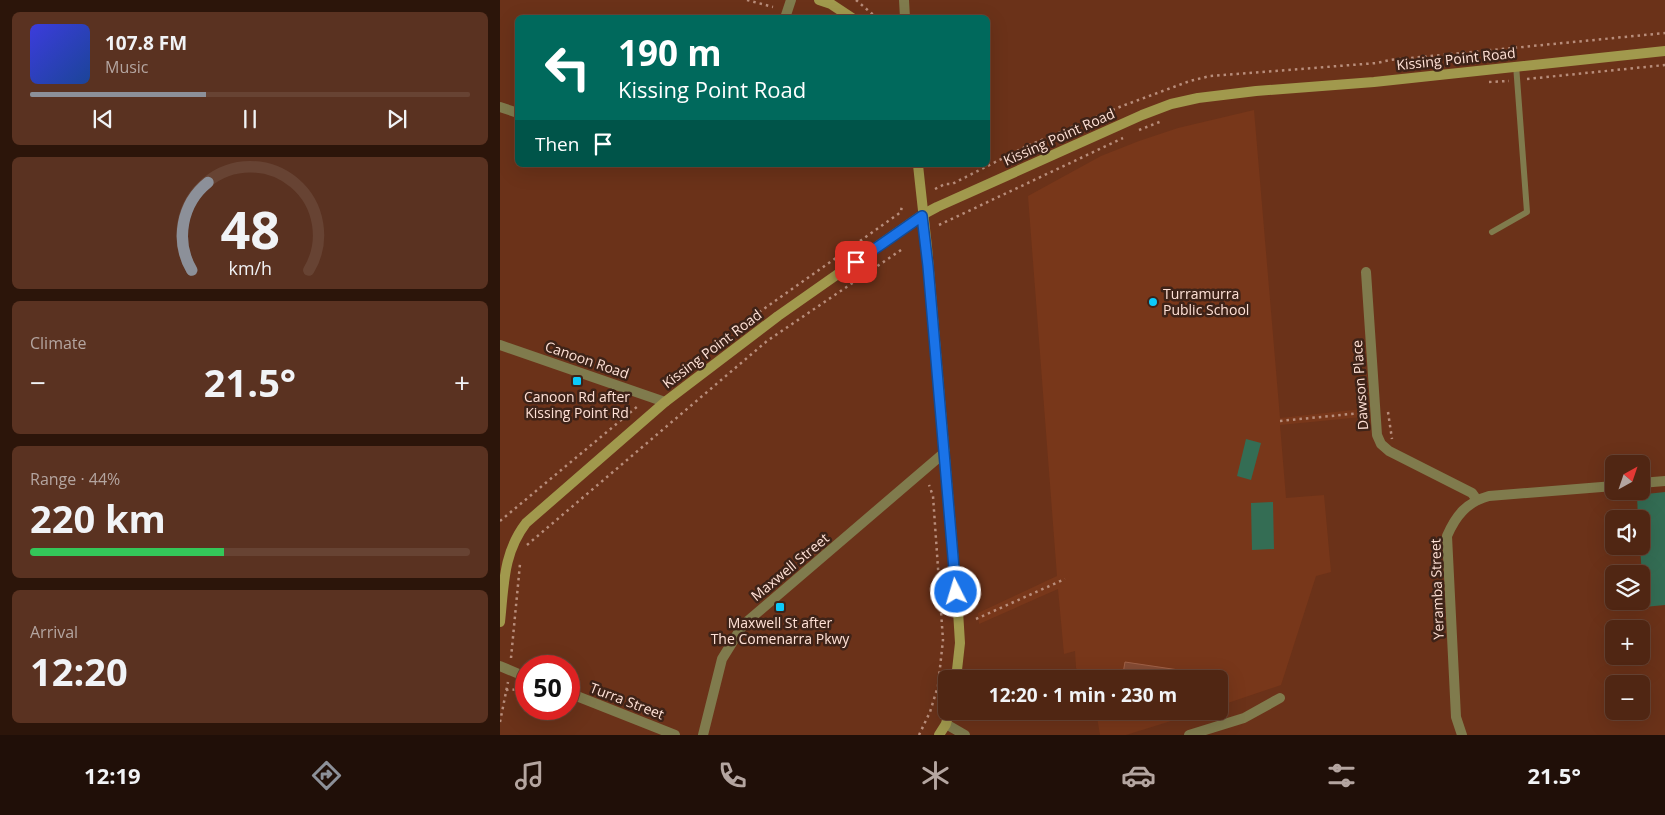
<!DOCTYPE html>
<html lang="en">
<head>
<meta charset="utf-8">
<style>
	body { margin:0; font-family:"Open Sans",sans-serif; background:#5a3221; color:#f1f3f6; height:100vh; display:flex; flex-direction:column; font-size:19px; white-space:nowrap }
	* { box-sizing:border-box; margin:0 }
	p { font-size:16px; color:#b4a5a0 }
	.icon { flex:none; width:28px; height:28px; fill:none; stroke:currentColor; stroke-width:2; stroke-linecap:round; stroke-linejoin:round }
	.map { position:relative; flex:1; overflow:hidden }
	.panel { display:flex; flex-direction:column; gap:12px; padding:12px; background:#2c150a; width:500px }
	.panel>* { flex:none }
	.hud { position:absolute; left:15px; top:15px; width:475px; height:152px; border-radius:8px; box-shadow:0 5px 20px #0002,0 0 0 1px #674333; background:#00695c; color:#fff; overflow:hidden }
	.needle { width:32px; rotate:40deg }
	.buttons { position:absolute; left:1105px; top:455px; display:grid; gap:10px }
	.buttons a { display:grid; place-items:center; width:45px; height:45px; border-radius:8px; background:#502613; box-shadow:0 5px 20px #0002,0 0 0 1px #674333; font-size:25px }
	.speed { position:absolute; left:15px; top:655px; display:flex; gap:10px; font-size:25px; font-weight:700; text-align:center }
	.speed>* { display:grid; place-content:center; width:65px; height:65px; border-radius:50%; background:#502613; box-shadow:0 5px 20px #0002,0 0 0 1px #674333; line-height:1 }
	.speed .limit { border:8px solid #d22; background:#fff; color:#111 }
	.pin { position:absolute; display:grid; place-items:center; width:42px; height:42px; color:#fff; margin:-21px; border-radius:10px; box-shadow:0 2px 8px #0006 }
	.me { position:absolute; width:55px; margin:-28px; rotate:355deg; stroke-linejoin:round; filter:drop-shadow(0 0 4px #0008) }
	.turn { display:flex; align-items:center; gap:18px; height:105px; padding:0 20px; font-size:22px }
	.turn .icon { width:65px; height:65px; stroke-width:2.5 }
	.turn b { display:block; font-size:35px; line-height:42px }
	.then { display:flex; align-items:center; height:48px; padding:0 20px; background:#0003; gap:10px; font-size:19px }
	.big { font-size:38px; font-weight:700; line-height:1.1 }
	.panel .widget { flex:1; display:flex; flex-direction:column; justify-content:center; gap:8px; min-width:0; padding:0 18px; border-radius:8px; background:#5a3221 }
	.panel .dial { align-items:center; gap:0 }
	.dial svg { height:130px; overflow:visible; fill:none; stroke:#674333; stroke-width:7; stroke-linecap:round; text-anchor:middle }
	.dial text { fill:#f1f3f6; stroke:none }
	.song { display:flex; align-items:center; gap:15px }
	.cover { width:60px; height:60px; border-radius:8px; background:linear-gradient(135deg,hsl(240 70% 55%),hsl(220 70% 35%)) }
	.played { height:5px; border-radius:2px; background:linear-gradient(90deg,#8c9099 40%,#674333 40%) }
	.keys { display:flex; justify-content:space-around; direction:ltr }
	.heat { display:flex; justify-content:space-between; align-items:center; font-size:28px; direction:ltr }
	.charge { height:8px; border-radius:4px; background:linear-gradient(90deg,#34c759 44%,#674333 0) }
	.trip { position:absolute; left:438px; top:670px; width:290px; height:50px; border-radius:8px; background:#502613; box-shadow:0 5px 20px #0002,0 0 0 1px #674333; font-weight:700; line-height:50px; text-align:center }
	.tabs { display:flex; height:80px; justify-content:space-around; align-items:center; background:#200f08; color:#b4a5a0 }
	.tabs .icon { width:35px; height:35px }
	.tabs .active { color:#8c9099 }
	.tabs b { font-size:22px; color:#f1f3f6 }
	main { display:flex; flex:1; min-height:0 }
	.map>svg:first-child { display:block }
	.built { fill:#78371a }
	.green { fill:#346d54 }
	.building { fill:#834a33; stroke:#a06147 }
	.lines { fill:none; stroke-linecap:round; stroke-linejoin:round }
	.path { stroke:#b88d7b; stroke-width:2.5; stroke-dasharray:2.5 4; stroke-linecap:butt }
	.lane { stroke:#807b4d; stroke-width:6 }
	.street { stroke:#807b4d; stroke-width:10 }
	.secondary { stroke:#a1994d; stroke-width:10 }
	.route-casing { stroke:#114b97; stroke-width:12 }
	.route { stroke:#1a73e8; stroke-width:9 }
	.poi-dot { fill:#0ccafa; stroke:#3e2318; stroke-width:2 }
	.labels { text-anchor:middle; stroke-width:5; stroke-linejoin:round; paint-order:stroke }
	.street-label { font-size:14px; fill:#ffe1d6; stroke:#3e2318 }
	.poi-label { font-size:14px; fill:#ffe1d6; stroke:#3e2318 }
</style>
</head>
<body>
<main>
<section class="panel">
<div class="widget">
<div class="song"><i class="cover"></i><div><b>107.8 FM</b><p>Music</p></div></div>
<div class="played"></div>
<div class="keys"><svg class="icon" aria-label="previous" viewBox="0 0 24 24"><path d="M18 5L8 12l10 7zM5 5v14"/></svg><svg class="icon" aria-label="pause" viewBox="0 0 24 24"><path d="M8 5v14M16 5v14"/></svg><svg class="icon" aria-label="next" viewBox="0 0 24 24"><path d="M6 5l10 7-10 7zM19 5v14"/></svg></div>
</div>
<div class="widget dial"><svg viewBox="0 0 100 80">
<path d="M14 69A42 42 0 1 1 86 69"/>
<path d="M14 69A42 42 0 0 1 24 15" stroke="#8c9099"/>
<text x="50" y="56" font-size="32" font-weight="700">48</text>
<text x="50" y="72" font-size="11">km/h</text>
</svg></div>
<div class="widget"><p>Climate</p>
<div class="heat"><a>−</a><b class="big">21.5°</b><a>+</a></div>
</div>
<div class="widget"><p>Range · 44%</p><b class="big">220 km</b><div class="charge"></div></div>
<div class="widget"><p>Arrival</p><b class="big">12:20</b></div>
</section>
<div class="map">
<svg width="1165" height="735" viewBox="0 0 1165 735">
	<rect width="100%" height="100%" fill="#6b3219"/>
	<g class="built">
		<polygon points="754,110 780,418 862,409 862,417 780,425 786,498 824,495 831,572 816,576 781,685 719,706 719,679 585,679 576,668 575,651 564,654 558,589 479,624 478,613 557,576 528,196 601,156 639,141 678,128"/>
		<polygon points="596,711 703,711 626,735 600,735"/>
	</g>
	<g class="green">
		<polygon points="746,439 761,443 751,480 737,476"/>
		<polygon points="1165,492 1165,605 1144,607 1140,546 1141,519 1138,519 1137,495"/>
		<polygon points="773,502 774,549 752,550 751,503"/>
	</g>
	<polygon class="building" points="625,662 699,673 699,679 622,679"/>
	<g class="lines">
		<g class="path">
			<polyline points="247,0 273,7"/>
			<polyline points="356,0 377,18"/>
			<polyline points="1027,79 1165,65"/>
			<polyline points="989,82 1009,81"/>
			<polyline points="639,130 662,121"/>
			<polyline points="435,189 445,184 452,184 525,147 622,106 690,81 710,76 877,63 890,60 1165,33"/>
			<polyline points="439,225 623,138"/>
			<polyline points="177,376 258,313 401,212 402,204"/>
			<polyline points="888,412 892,439"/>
			<polyline points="780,421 861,413"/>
			<polyline points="1122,494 1136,492"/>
			<polyline points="0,521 138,406"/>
			<polyline points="27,545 267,341 404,248"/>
			<polyline points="476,619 565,579"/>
			<polyline points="11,658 20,564"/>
			<polyline points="6,690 26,689"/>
			<polyline points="0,722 8,682"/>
			<polyline points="419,735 430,712 438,686 443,640 433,496 429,485"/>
		</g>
		<polyline class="lane" points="992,232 1027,212 1016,65"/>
		<g class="street">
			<polyline points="404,0 405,18"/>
			<polyline points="285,18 291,0"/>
			<polyline points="0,107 18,113"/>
			<polyline points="866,272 877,435 881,444 889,451 972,493 977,500"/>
			<polyline points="0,345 165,402"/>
			<polyline points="1141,483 1165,481"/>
			<polyline points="0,666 26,677"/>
			<polyline points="69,693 175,735"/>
			<polyline points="446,724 465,735"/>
			<polyline points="203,735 222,659 243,625 445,452"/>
			<polyline points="689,735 744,718 780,698"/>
			<path d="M962 735 956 717 947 536C956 515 967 502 989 496L1114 486"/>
		</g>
		<g class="secondary">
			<polyline points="319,0 331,4 352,18"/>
			<polyline points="418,165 427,247 458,611 460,643 456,679"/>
			<path d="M0 622C4 585 3 553 26 523L165 402 278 316 422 215 437 207 642 115 671 104 698 98 756 91 874 82 1165 51"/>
			<polyline points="439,735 446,724 449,711"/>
		</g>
	</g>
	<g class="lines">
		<defs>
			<polyline id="route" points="356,262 422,216 428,266 456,592"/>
		</defs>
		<use href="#route" class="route-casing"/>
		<use href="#route" class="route"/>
	</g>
	<g class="poi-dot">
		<circle cx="653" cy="302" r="5"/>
		<rect x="72" y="376" width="10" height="10" rx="2.5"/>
		<rect x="275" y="602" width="10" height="10" rx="2.5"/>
	</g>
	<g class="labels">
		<g class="street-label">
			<text transform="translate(956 59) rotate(-6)" y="5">Kissing Point Road</text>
			<text transform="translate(559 137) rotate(-24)" y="5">Kissing Point Road</text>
			<text transform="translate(212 349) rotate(-37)" y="5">Kissing Point Road</text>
			<text transform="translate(87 360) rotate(19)" y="5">Canoon Road</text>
			<text transform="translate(860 385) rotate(-94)" y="5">Dawson Place</text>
			<text transform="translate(290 567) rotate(-40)" y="5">Maxwell Street</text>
			<text transform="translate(937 589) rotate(-92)" y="5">Yeramba Street</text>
			<text transform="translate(127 701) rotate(21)" y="5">Turra Street</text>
		</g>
		<g class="poi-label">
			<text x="663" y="299" text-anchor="start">Turramurra<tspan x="663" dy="16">Public School</tspan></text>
			<text x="77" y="402">Canoon Rd after<tspan x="77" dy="16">Kissing Point Rd</tspan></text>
			<text x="280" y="628">Maxwell St after<tspan x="280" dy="16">The Comenarra Pkwy</tspan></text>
		</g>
	</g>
</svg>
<div class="buttons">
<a><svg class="needle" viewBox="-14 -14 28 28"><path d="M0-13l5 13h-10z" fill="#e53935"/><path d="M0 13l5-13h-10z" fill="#b4a5a0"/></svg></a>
<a><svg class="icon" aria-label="sound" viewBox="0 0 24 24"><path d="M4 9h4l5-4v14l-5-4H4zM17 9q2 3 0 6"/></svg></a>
<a><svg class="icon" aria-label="layers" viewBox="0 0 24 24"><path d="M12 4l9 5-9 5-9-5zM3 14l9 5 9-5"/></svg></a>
<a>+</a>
<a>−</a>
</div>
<div class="speed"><div class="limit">50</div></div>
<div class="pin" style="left:356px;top:262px;background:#d93025"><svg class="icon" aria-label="arrive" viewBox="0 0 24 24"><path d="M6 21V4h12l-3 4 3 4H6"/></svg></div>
<svg class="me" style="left:456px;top:592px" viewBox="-20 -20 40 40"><circle r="17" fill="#1a73e8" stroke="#fff" stroke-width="3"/><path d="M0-11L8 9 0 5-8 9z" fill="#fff"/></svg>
<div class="trip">12:20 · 1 min · 230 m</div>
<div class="hud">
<div class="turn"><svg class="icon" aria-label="left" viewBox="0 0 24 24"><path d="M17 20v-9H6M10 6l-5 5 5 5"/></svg><div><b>190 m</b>Kissing Point Road</div></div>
<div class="then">Then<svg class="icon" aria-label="arrive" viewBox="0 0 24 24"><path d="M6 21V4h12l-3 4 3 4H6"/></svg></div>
</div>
</div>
</main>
<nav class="tabs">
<b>12:19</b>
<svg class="icon active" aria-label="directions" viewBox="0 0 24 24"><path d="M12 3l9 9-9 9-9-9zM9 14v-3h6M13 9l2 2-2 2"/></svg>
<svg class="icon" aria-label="music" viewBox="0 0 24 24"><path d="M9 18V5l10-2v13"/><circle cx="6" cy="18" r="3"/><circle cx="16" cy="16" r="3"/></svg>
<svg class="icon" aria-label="phone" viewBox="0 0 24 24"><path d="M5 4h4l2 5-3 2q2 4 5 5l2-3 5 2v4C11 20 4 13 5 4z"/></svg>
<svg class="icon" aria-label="climate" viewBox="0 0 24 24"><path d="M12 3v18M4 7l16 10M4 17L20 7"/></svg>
<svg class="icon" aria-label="car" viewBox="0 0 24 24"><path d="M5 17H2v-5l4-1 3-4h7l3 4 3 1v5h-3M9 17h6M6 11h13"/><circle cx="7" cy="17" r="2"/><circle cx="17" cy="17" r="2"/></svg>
<svg class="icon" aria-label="filters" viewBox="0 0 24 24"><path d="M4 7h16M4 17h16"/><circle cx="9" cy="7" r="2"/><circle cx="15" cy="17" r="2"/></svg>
<b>21.5°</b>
</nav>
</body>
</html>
